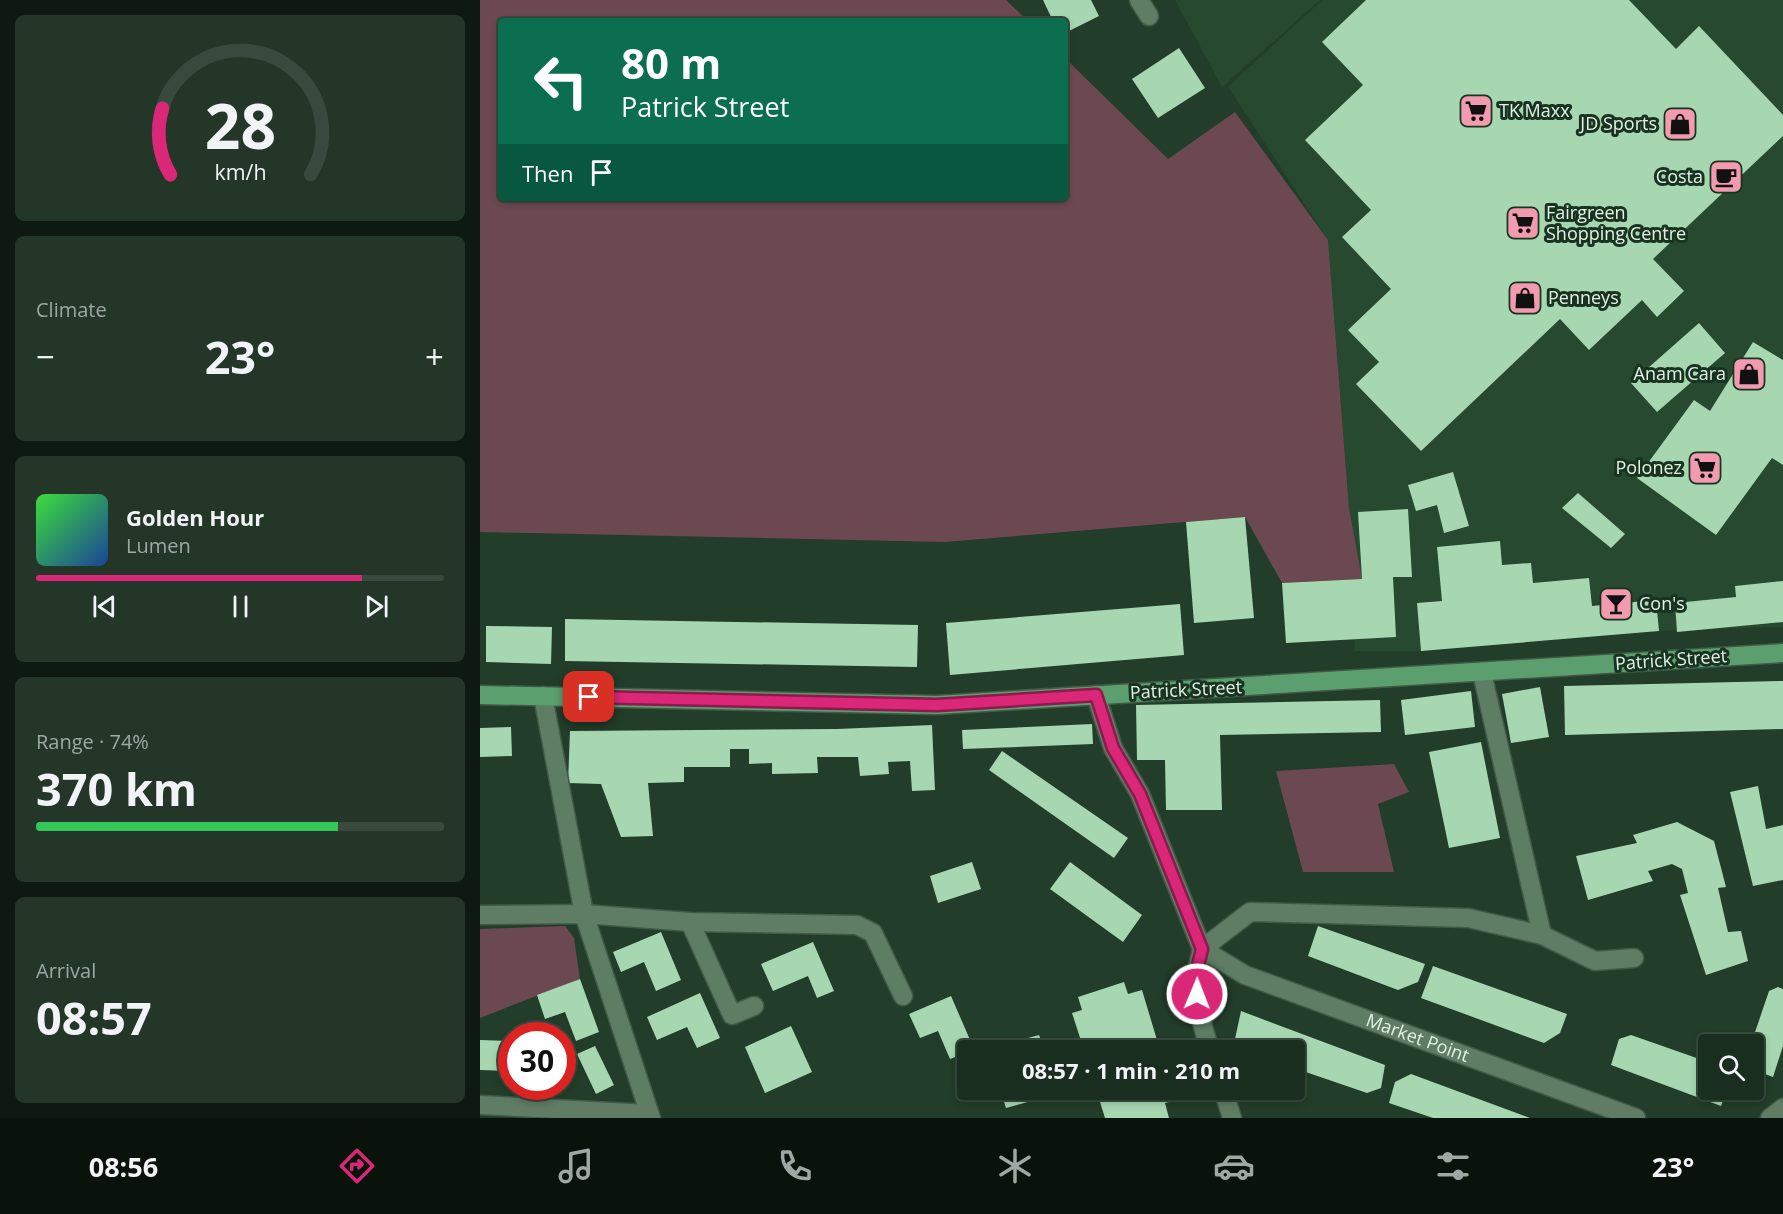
<!DOCTYPE html>
<html lang="en">
<head>
<meta charset="utf-8">
<style>
	body { margin:0; font-family:"Open Sans",sans-serif; background:#233628; color:#f1f3f6; height:100vh; display:flex; flex-direction:column; font-size:22px; white-space:nowrap }
	* { box-sizing:border-box; margin:0 }
	p { font-size:20px; color:#9fa8a4 }
	.icon { flex:none; width:33px; height:33px; fill:none; stroke:currentColor; stroke-width:2; stroke-linecap:round; stroke-linejoin:round }
	.map { position:relative; flex:1; overflow:hidden }
	.drawer { display:flex; flex-direction:column; gap:15px; padding:15px; background:#0e1911; width:480px }
	.drawer>* { flex:none }
	.banner { position:absolute; left:18px; top:18px; width:570px; height:183px; border-radius:6px; box-shadow:0 3px 9px #0003,0 0 0 2px #384a3d; background:#0b6e4f; color:#fff; overflow:hidden }
	.controls { position:absolute; left:1218px; top:1034px; display:grid; gap:12px }
	.controls a { display:grid; place-items:center; width:66px; height:66px; border-radius:6px; background:#1a2e1f; box-shadow:0 3px 9px #0003,0 0 0 2px #384a3d; font-size:30px }
	.speed { position:absolute; left:18px; top:1022px; display:flex; gap:12px; font-size:30px; font-weight:700; text-align:center }
	.speed>* { display:grid; place-content:center; width:78px; height:78px; border-radius:50%; background:#1a2e1f; box-shadow:0 3px 9px #0003,0 0 0 2px #384a3d; line-height:1 }
	.speed .limit { border:9px solid #d22; background:#fff; color:#111 }
	.pin { position:absolute; display:grid; place-items:center; width:51px; height:51px; color:#fff; margin:-26px; border-radius:12px; box-shadow:0 3px 9px #0006 }
	.me { position:absolute; width:66px; margin:-33px; rotate:1deg; stroke-linejoin:round; filter:drop-shadow(0 0 4px #0008) }
	.turn { display:flex; align-items:center; gap:21px; height:126px; padding:0 24px; font-size:27px }
	.turn .icon { width:78px; height:78px; stroke-width:2.5 }
	.turn b { display:block; font-size:42px; line-height:51px }
	.then { display:flex; align-items:center; height:57px; padding:0 24px; background:#0003; gap:12px; font-size:22px }
	.big { font-size:45px; font-weight:700; line-height:1.1 }
	.drawer .tile { flex:1; display:flex; flex-direction:column; justify-content:center; gap:9px; min-width:0; padding:0 21px; border-radius:9px; background:#233628 }
	.drawer .dial { align-items:center; gap:0 }
	.dial svg { height:156px; overflow:visible; fill:none; stroke:#384a3d; stroke-width:7; stroke-linecap:round; text-anchor:middle }
	.dial text { fill:#f1f3f6; stroke:none }
	.song { display:flex; align-items:center; gap:18px }
	.cover { width:72px; height:72px; border-radius:9px; background:linear-gradient(135deg,hsl(120 70% 55%),hsl(220 70% 35%)) }
	.played { height:6px; border-radius:3px; background:linear-gradient(90deg,#db2777 80%,#384a3d 80%) }
	.keys { display:flex; justify-content:space-around; direction:ltr }
	.heat { display:flex; justify-content:space-between; align-items:center; font-size:33px; direction:ltr }
	.charge { height:9px; border-radius:4px; background:linear-gradient(90deg,#34c759 74%,#384a3d 0) }
	.trip { position:absolute; left:477px; top:1040px; width:348px; height:60px; border-radius:6px; background:#1a2e1f; box-shadow:0 3px 9px #0003,0 0 0 2px #384a3d; font-weight:700; line-height:60px; text-align:center }
	.tabs { display:flex; height:96px; justify-content:space-around; align-items:center; background:#0a120c; color:#9fa8a4 }
	.tabs .icon { width:42px; height:42px }
	.tabs .on { color:#db2777 }
	.tabs b { font-size:27px; color:#f1f3f6 }
	main { display:flex; flex:1; min-height:0 }
	.map>svg:first-child { display:block }
	.built { fill:#264930 }
	.grass { fill:#6c4851 }
	.building { fill:#a6d7b1 }
	.lines { fill:none; stroke-linecap:round; stroke-linejoin:round }
	.minor-casing { stroke:#415a48; stroke-width:21 }
	.major-casing { stroke:#415a48; stroke-width:21 }
	.minor { stroke:#5f7c65; stroke-width:18 }
	.major { stroke:#5c9f6f; stroke-width:18 }
	.route-casing { stroke:#8e194d; stroke-width:15 }
	.route { stroke:#db2777; stroke-width:10 }
	.labels { text-anchor:middle; stroke-width:6; stroke-linejoin:round; paint-order:stroke }
	.poi-label { font-size:18px; fill:#e2f2e5; stroke:#183320; text-anchor:start }
	.street-label { font-size:18px; fill:#e2f2e5; stroke:#183320 }
</style>
</head>
<body>
<main>
<section class="drawer">
<div class="tile dial"><svg viewBox="0 0 100 80">
<path d="M14 69A42 42 0 1 1 86 69"/>
<path d="M14 69A42 42 0 0 1 10 35" stroke="#db2777"/>
<text x="50" y="56" font-size="32" font-weight="700">28</text>
<text x="50" y="72" font-size="11">km/h</text>
</svg></div>
<div class="tile"><p>Climate</p>
<div class="heat"><a>−</a><b class="big">23°</b><a>+</a></div>
</div>
<div class="tile">
<div class="song"><i class="cover"></i><div><b>Golden Hour</b><p>Lumen</p></div></div>
<div class="played"></div>
<div class="keys"><svg class="icon" aria-label="previous" viewBox="0 0 24 24"><path d="M18 5L8 12l10 7zM5 5v14"/></svg><svg class="icon" aria-label="pause" viewBox="0 0 24 24"><path d="M8 5v14M16 5v14"/></svg><svg class="icon" aria-label="next" viewBox="0 0 24 24"><path d="M6 5l10 7-10 7zM19 5v14"/></svg></div>
</div>
<div class="tile"><p>Range · 74%</p><b class="big">370 km</b><div class="charge"></div></div>
<div class="tile"><p>Arrival</p><b class="big">08:57</b></div>
</section>
<div class="map">
<svg width="1303" height="1118" viewBox="0 0 1303 1118">
	<rect width="100%" height="100%" fill="#223d29"/>
	<g class="built">
		<polygon points="695,0 840,0 742,87"/>
		<polygon points="842,0 1303,0 1303,627 1179,631 941,651 875,651 869,508 848,240 748,87"/>
	</g>
	<g class="grass">
		<polygon points="0,0 526,0 548,21 21,21 21,198 585,198 585,58 688,159 755,112 848,240 869,508 882,579 802,583 765,517 465,542 0,532"/>
		<polygon points="914,764 929,792 898,804 914,872 823,872 796,771"/>
		<polygon points="85,926 94,938 100,979 0,1018 0,929"/>
	</g>
	<g class="building">
		<polygon points="563,0 611,0 619,16 585,33 585,21 573,21"/>
		<polygon points="886,0 1149,0 1196,49 1219,26 1303,115 1303,136 1173,259 1204,291 1177,317 1162,300 1109,350 1080,319 941,451 876,384 899,362 868,330 911,289 862,237 891,210 825,140 883,85 842,42"/>
		<polygon points="699,48 725,88 678,118 652,79"/>
		<polygon points="1219,323 1245,353 1177,412 1151,383"/>
		<polygon points="1273,342 1303,360 1303,465 1292,458 1236,535 1157,478 1214,400 1230,411"/>
		<polygon points="973,472 989,526 964,533 957,505 936,511 928,485"/>
		<polygon points="1098,493 1145,534 1131,548 1082,508"/>
		<polygon points="928,509 932,577 913,577 916,637 806,643 802,583 882,579 878,512"/>
		<polygon points="765,517 774,618 714,623 706,522"/>
		<polygon points="1020,541 1022,565 1051,563 1053,583 1109,578 1112,606 1176,600 1179,631 941,651 937,603 962,601 957,547"/>
		<polygon points="1303,581 1303,622 1197,632 1195,603 1256,597 1255,586"/>
		<polygon points="700,604 704,655 470,675 466,623"/>
		<polygon points="85,619 438,625 437,667 85,661"/>
		<polygon points="6,626 72,627 71,664 6,662"/>
		<polygon points="1303,681 1303,729 1085,735 1084,686"/>
		<polygon points="1060,687 1069,737 1031,743 1022,694"/>
		<polygon points="991,691 995,727 925,735 921,700"/>
		<polygon points="900,700 901,732 740,735 742,810 686,810 685,760 657,760 656,705"/>
		<polygon points="612,724 613,744 483,749 482,730"/>
		<polygon points="452,725 455,790 432,791 430,761 408,762 409,774 380,776 378,757 337,757 338,773 292,774 292,763 269,764 269,749 250,749 250,767 204,767 204,782 168,783 173,836 141,837 121,784 88,783 90,731 357,729"/>
		<polygon points="31,727 32,756 0,757 0,728"/>
		<polygon points="1001,742 1020,838 969,848 949,752"/>
		<polygon points="522,751 648,838 634,858 509,770"/>
		<polygon points="1278,786 1286,829 1303,825 1303,880 1273,886 1250,792"/>
		<polygon points="1197,822 1234,841 1246,887 1238,888 1248,932 1261,931 1268,961 1226,975 1200,895 1208,893 1202,869 1192,864 1168,871 1173,881 1108,900 1096,856 1157,843 1153,835"/>
		<polygon points="492,862 501,889 458,903 450,876"/>
		<polygon points="590,862 662,915 643,942 570,889"/>
		<polygon points="838,926 945,964 938,982 918,990 828,956"/>
		<polygon points="181,932 201,980 176,991 164,962 141,972 133,952"/>
		<polygon points="333,942 354,991 337,998 328,976 293,991 281,964"/>
		<polygon points="953,966 1087,1014 1080,1033 1064,1043 941,998"/>
		<polygon points="100,979 119,1032 96,1041 85,1012 65,1019 57,995"/>
		<polygon points="644,982 648,994 662,990 677,1040 661,1045 663,1050 604,1050 592,1013 602,1010 598,997"/>
		<polygon points="1298,987 1303,989 1303,1046 1293,1077 1274,1070 1274,1044 1271,1044 1289,991"/>
		<polygon points="220,993 240,1038 217,1048 207,1027 177,1040 167,1017"/>
		<polygon points="471,996 494,1049 488,1050 488,1052 470,1059 458,1031 440,1038 429,1014"/>
		<polygon points="761,1011 905,1065 901,1088 887,1093 814,1068 814,1050 764,1050 755,1039"/>
		<polygon points="311,1026 332,1072 285,1093 265,1047"/>
		<polygon points="559,1035 564,1050 507,1050 507,1049"/>
		<polygon points="1151,1035 1228,1062 1228,1089 1247,1089 1241,1106 1131,1065 1139,1039"/>
		<polygon points="0,1040 32,1041 32,1071 0,1070"/>
		<polygon points="115,1046 134,1085 116,1094 97,1054"/>
		<polygon points="931,1074 1050,1118 953,1118 909,1103 915,1082"/>
		<polygon points="520,1089 574,1089 576,1094 526,1108"/>
		<polygon points="616,1089 693,1089 697,1100 685,1103 689,1118 625,1118"/>
	</g>
	<g class="lines">
		<defs>
			<g id="minor">
				<polyline points="659,0 669,16"/>
				<polyline points="1002,673 1062,935"/>
				<polyline points="616,695 633,748 660,794 722,949 715,978 723,1027 730,1050"/>
				<polyline points="63,696 104,914 171,1118"/>
				<polyline points="0,915 104,914 210,922 377,925 393,933 423,996"/>
				<polyline points="210,922 252,1015 274,1006"/>
				<path id="s1" d="M722 949 765 975 1156 1118"/>
				<polyline points="722,949 770,912 988,918 1062,935 1115,961 1154,958"/>
				<polyline points="743,1089 752,1118"/>
				<polyline points="0,1105 169,1114"/>
				<polyline points="1290,1118 1303,1108"/>
			</g>
			<polyline id="major" points="0,695 457,705 1303,653"/>
		</defs>
		<use href="#minor" class="minor-casing"/>
		<use href="#major" class="major-casing"/>
		<use href="#minor" class="minor"/>
		<use href="#major" class="major"/>
	</g>
	<g class="lines">
		<defs>
			<polyline id="route" points="109,697 457,705 616,695 633,748 660,794 722,949 715,978 717,994"/>
		</defs>
		<use href="#route" class="route-casing"/>
		<use href="#route" class="route"/>
	</g>
	<defs>
		<symbol id="supermarket-square" viewBox="-11 -11 22 22"><rect x="-9" y="-9" width="18" height="18" rx="4" fill="#f29aaf" stroke="#183320"/><path d="M-6-5.5h2.5l.6 2H6L4.5 2H-2.5L-4.4-4H-6ZM-1.5 3.2a1.3 1.3 0 1 0 .1 0ZM3 3.2a1.3 1.3 0 1 0 .1 0Z" fill="#111"/></symbol>
		<symbol id="shop-square" viewBox="-11 -11 22 22"><rect x="-9" y="-9" width="18" height="18" rx="4" fill="#f29aaf" stroke="#183320"/><path d="M-5-2.5h2.3a2.7 3.5 0 0 1 5.4 0H5L5.5 6h-11ZM-1.5-2.5h3a1.5 2.3 0 0 0-3 0Z" fill="#111"/></symbol>
		<symbol id="cafe-square" viewBox="-11 -11 22 22"><rect x="-9" y="-9" width="18" height="18" rx="4" fill="#f29aaf" stroke="#183320"/><path d="M-5.5-4.5H6V0H3Q3 3.5 0 3.5H-2.5Q-5.5 3.5-5.5 0ZM3-3.2v2h1.7v-2ZM-6 4.5H4V6H-6Z" fill="#111"/></symbol>
		<symbol id="bar-square" viewBox="-11 -11 22 22"><rect x="-9" y="-9" width="18" height="18" rx="4" fill="#f29aaf" stroke="#183320"/><path d="M-6-5H6L.8 .8V4.5H3.5V6h-7V4.5H-.8V.8Z" fill="#111"/></symbol>
	</defs>
	<g fill-rule="evenodd">
		<use href="#supermarket-square" x="977" y="92" width="38" height="38"/>
		<use href="#shop-square" x="1181" y="105" width="38" height="38"/>
		<use href="#cafe-square" x="1227" y="158" width="38" height="38"/>
		<use href="#supermarket-square" x="1024" y="204" width="38" height="38"/>
		<use href="#shop-square" x="1026" y="279" width="38" height="38"/>
		<use href="#shop-square" x="1250" y="355" width="38" height="38"/>
		<use href="#supermarket-square" x="1206" y="449" width="38" height="38"/>
		<use href="#bar-square" x="1117" y="585" width="38" height="38"/>
	</g>
	<g class="labels">
		<g class="poi-label">
			<text x="1019" y="117">TK Maxx</text>
			<text x="1177" y="130" text-anchor="end">JD Sports</text>
			<text x="1223" y="183" text-anchor="end">Costa</text>
			<text x="1066" y="219">Fairgreen<tspan x="1066" dy="21">Shopping Centre</tspan></text>
			<text x="1068" y="304">Penneys</text>
			<text x="1246" y="380" text-anchor="end">Anam Cara</text>
			<text x="1202" y="474" text-anchor="end">Polonez</text>
			<text x="1159" y="610">Con's</text>
		</g>
		<g class="street-label">
			<text transform="translate(1191 660) rotate(-4)" y="6">Patrick Street</text>
			<text transform="translate(706 690) rotate(-3)" y="6">Patrick Street</text>
			<text dy="6" stroke="none"><textPath href="#s1" startOffset="234">Market Point</textPath></text>
		</g>
	</g>
</svg>
<div class="controls">
<a><svg class="icon" aria-label="search" viewBox="0 0 24 24"><circle cx="10" cy="10" r="6"/><path d="M15 15l6 6"/></svg></a>
</div>
<div class="speed"><div class="limit">30</div></div>
<div class="pin" style="left:109px;top:697px;background:#d93025"><svg class="icon" aria-label="arrive" viewBox="0 0 24 24"><path d="M6 21V4h12l-3 4 3 4H6"/></svg></div>
<svg class="me" style="left:717px;top:994px" viewBox="-20 -20 40 40"><circle r="17" fill="#db2777" stroke="#fff" stroke-width="3"/><path d="M0-11L8 9 0 5-8 9z" fill="#fff"/></svg>
<div class="trip">08:57 · 1 min · 210 m</div>
<div class="banner">
<div class="turn"><svg class="icon" aria-label="left" viewBox="0 0 24 24"><path d="M17 20v-9H6M10 6l-5 5 5 5"/></svg><div><b>80 m</b>Patrick Street</div></div>
<div class="then">Then<svg class="icon" aria-label="arrive" viewBox="0 0 24 24"><path d="M6 21V4h12l-3 4 3 4H6"/></svg></div>
</div>
</div>
</main>
<nav class="tabs">
<b>08:56</b>
<svg class="icon on" aria-label="directions" viewBox="0 0 24 24"><path d="M12 3l9 9-9 9-9-9zM9 14v-3h6M13 9l2 2-2 2"/></svg>
<svg class="icon" aria-label="music" viewBox="0 0 24 24"><path d="M9 18V5l10-2v13"/><circle cx="6" cy="18" r="3"/><circle cx="16" cy="16" r="3"/></svg>
<svg class="icon" aria-label="phone" viewBox="0 0 24 24"><path d="M5 4h4l2 5-3 2q2 4 5 5l2-3 5 2v4C11 20 4 13 5 4z"/></svg>
<svg class="icon" aria-label="climate" viewBox="0 0 24 24"><path d="M12 3v18M4 7l16 10M4 17L20 7"/></svg>
<svg class="icon" aria-label="car" viewBox="0 0 24 24"><path d="M5 17H2v-5l4-1 3-4h7l3 4 3 1v5h-3M9 17h6M6 11h13"/><circle cx="7" cy="17" r="2"/><circle cx="17" cy="17" r="2"/></svg>
<svg class="icon" aria-label="filters" viewBox="0 0 24 24"><path d="M4 7h16M4 17h16"/><circle cx="9" cy="7" r="2"/><circle cx="15" cy="17" r="2"/></svg>
<b>23°</b>
</nav>
</body>
</html>
